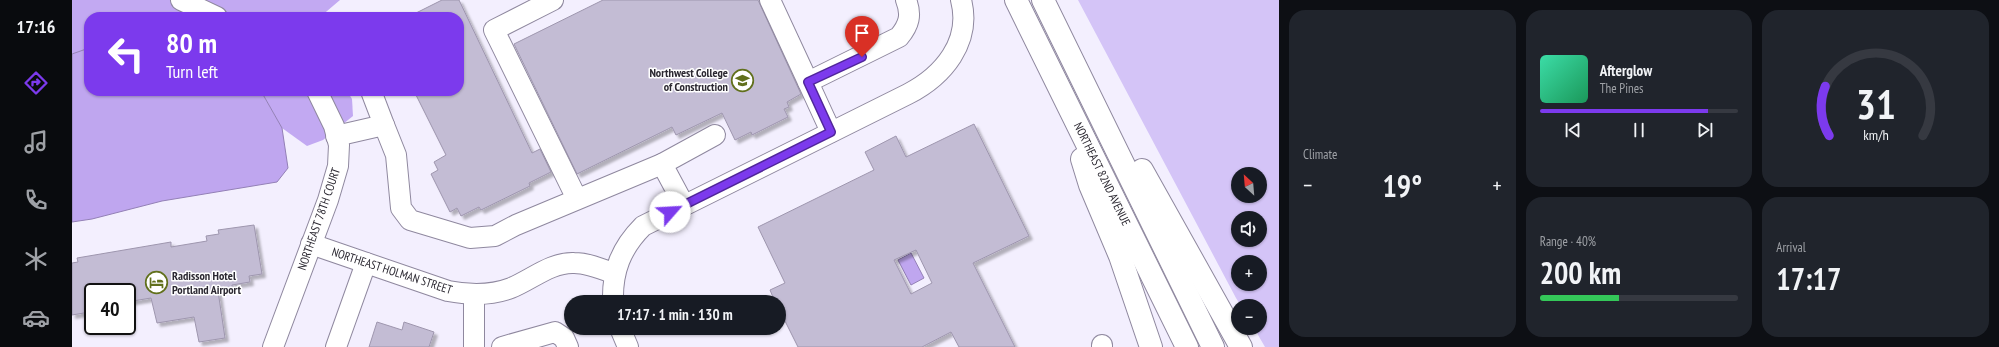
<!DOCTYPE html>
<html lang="en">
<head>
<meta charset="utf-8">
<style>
	body { margin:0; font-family:"PT Sans Narrow",sans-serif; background:#20242c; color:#f1f3f6; height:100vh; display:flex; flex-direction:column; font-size:15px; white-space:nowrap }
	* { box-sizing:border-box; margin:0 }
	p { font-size:13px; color:#9ea1a6 }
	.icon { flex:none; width:22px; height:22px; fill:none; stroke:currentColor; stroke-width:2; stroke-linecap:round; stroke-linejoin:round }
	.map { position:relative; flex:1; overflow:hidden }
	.drawer { display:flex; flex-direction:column; gap:10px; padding:10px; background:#0d0f14; width:720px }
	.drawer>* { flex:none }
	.top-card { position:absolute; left:12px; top:12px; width:380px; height:84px; border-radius:16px; box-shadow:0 1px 3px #0004; background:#7c3aed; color:#fff; overflow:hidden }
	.needle { width:26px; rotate:334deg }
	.fabs { position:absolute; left:1159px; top:167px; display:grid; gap:8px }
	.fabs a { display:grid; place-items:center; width:36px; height:36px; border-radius:50%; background:#171b24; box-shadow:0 1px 3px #0004; font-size:20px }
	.speed { position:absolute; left:12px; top:283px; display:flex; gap:8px; font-size:20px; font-weight:700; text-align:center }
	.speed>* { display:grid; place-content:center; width:52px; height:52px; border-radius:50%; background:#171b24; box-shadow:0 1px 3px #0004; line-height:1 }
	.speed .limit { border:2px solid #111; border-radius:6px; background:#fff; color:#111 }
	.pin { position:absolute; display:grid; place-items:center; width:34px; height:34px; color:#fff; margin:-41px -17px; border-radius:50% 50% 50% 0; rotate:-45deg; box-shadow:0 0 4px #0007 }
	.pin .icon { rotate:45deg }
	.me { position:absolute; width:44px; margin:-22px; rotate:64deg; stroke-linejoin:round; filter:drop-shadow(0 0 3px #0008) }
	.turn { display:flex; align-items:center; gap:14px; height:84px; padding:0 16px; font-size:18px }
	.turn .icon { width:52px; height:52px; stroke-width:2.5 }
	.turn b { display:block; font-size:28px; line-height:34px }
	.big { font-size:30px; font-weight:700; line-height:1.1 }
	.drawer .card { flex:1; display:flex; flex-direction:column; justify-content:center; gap:6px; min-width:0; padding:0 14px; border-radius:16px; background:#20242c }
	.drawer .dial { align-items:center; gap:0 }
	.dial svg { height:104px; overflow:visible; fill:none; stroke:#363941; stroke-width:7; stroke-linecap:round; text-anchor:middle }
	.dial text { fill:#f1f3f6; stroke:none }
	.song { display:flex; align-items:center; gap:12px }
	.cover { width:48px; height:48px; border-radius:6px; background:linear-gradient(135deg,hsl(160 70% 55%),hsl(150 70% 35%)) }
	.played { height:4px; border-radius:2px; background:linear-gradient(90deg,#7c3aed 85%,#363941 85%) }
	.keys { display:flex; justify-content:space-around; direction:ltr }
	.heat { display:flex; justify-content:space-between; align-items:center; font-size:22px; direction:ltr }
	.charge { height:6px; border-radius:3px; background:linear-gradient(90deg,#34c759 40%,#363941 0) }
	.drawer .tiles { flex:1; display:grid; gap:10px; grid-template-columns:repeat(3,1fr) }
	.card:first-child { grid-row:span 2 }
	.trip { position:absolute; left:492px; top:295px; width:222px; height:40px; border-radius:20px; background:#171b24; box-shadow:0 1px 3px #0004; font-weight:700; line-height:40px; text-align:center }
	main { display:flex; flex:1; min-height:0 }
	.tab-bar { display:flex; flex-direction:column; width:72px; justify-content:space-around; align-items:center; background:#090b0e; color:#9ea1a6 }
	.tab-bar .icon { width:28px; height:28px }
	.tab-bar .on { color:#7c3aed }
	.tab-bar b { font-size:18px; color:#f1f3f6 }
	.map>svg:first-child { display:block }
	.green { fill:#d4c4f7; fill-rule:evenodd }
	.forest { fill:#c2a9f2 }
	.water { fill:#bfa6ef; stroke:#9380b6 }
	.building { fill:#c3bcd4; stroke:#9e96ae; fill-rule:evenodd; filter:url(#shadow) }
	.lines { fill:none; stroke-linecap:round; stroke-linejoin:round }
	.minor-casing { stroke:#8f889f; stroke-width:22 }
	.major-casing { stroke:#8f889f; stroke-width:24 }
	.minor { stroke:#fff; stroke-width:20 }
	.major { stroke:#fff; stroke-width:22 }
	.route-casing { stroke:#51269a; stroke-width:10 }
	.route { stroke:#7c3aed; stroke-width:7 }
	.labels { text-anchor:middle; stroke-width:3; stroke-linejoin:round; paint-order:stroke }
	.poi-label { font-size:12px; font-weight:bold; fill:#2b2831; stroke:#fff; text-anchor:end }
	.street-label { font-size:12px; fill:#2b2831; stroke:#fff }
</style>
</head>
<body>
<main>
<nav class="tab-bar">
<b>17:16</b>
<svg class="icon on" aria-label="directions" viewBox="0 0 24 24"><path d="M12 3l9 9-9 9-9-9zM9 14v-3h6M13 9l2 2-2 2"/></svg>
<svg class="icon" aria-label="music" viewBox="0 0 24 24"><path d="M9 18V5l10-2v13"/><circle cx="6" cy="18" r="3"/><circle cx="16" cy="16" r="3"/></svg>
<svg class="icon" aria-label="phone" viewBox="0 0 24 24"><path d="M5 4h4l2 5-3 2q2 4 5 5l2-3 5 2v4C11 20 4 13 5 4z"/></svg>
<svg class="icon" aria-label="climate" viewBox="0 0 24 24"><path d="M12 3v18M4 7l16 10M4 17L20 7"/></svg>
<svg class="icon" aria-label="car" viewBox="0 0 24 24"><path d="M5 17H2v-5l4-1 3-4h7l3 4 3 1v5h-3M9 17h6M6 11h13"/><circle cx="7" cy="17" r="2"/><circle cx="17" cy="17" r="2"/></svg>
</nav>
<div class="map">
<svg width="1207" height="347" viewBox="0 0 1207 347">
	<defs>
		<filter id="shadow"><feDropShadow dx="3.5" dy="3.5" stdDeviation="1" flood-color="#0004"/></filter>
	</defs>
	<rect width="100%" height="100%" fill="#f3effe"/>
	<path class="green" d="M1006 0H1207V347H1193L1182 328H1188V306H1169L1164 298ZM1166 174H1188V196H1166ZM1166 218H1188V240H1166ZM1166 262H1188V284H1166Z"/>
	<g class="forest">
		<polygon points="0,0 268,0 248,17 17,17 17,48 0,54"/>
		<polygon points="189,91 275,91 280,99 281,116 251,140 235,146 210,128"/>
	</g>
	<g class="water">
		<polygon points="17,48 17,91 189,91 210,128 216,168 205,182 90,201 20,219 0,222 0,54"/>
		<polygon points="839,253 852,278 839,285 826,260"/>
	</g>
	<g class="building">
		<polygon points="370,0 387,0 460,153 468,149 479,172 457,183 458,186 409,210 407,207 389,216 385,208 378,212 359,174 366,170 362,162 374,155 342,91 387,91 387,17 336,17"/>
		<polygon points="531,0 686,0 729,94 715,102 717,107 712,109 716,117 680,135 679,132 663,140 650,113 604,135 600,127 505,174 442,44"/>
		<path d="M902 124 957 236 901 263 943 347H887L879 332 850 347H726L707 309V302H703L698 290 713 283 686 227 802 170 793 152 824 136 834 157ZM844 250 860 283 839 294 822 260Z"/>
		<polygon points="182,225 190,274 177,276 178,282 160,285 160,288 146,291 153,338 127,342 122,317 85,323 79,298 55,302 55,292 21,292 21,307 18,308 18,312 0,315 0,263 6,262 5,258 99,242 99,247 135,241 134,236 147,234 146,230"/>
		<polygon points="305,322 330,330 332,322 362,332 357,347 297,347"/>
	</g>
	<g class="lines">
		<defs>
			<g id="minor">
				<polyline points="109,0 145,17"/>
				<polyline points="481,0 422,30 505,199"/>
				<path d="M698 0 736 82 827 37C837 25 840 15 834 0"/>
				<polyline points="736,82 759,132"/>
				<polyline points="312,125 324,155 329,208 338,220 398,238 423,236 444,225 590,164"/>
				<polyline points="264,136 312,125 299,91"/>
				<polyline points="612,205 590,164 643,135"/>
				<path d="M239 244 376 291C397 295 418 296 439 288 459 280 479 262 502 263 516 263 530 269 543 274"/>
				<path d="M541 302C540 271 549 248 571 226L836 94C871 76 900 42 889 0"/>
				<polyline points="548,328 556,347"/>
				<polyline points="1030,345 1030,347"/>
				<polyline points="201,347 256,200 266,166 267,145 262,126 245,91"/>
				<polyline points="264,347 294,263"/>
				<polyline points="402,347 402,294"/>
				<polyline points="430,347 483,332 492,338 496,347"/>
			</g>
			<g id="major">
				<polyline points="944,0 1115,347"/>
				<polyline points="971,0 1141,347"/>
				<polyline points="1010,159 1018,185 1048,256 1079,347"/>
				<polyline points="1070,170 1169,347"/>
			</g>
		</defs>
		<use href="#minor" class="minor-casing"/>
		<use href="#major" class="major-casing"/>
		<use href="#minor" class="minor"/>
		<use href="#major" class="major"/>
	</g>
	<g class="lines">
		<defs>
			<polyline id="route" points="598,212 759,132 736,82 790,57"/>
		</defs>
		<use href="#route" class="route-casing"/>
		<use href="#route" class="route"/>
	</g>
	<defs>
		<symbol id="university-ring" viewBox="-11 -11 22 22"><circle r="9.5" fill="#fff" stroke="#61701c" stroke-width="1.5"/><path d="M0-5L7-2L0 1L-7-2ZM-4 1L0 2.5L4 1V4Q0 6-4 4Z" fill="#61701c"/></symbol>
		<symbol id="hotel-ring" viewBox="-11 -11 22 22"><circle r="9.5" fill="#fff" stroke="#61701c" stroke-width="1.5"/><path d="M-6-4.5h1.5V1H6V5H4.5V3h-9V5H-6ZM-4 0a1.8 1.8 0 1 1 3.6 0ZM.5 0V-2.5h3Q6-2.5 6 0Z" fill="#61701c"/></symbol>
	</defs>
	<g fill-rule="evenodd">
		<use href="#university-ring" x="658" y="68" width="25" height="25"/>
		<use href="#hotel-ring" x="72" y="270" width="25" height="25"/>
	</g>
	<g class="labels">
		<g class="poi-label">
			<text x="656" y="77">Northwest College<tspan x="656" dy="14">of Construction</tspan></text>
			<text x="100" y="280" text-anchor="start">Radisson Hotel<tspan x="100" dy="14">Portland Airport</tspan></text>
		</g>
		<g class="street-label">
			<text transform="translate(1030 174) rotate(64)" y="4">NORTHEAST 82ND AVENUE</text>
			<text transform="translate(247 219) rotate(-71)" y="4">NORTHEAST 78TH COURT</text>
			<text transform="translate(320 271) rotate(18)" y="4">NORTHEAST HOLMAN STREET</text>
		</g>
	</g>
</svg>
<div class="fabs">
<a><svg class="needle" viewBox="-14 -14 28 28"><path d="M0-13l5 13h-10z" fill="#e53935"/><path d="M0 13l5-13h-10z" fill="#9ea1a6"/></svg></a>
<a><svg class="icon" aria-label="sound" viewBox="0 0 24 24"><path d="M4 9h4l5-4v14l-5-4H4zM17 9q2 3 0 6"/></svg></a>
<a>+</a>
<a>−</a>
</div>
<div class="speed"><div class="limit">40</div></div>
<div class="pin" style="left:790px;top:57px;background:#d93025"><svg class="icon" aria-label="arrive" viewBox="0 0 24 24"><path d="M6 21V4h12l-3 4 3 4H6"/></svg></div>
<svg class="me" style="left:598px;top:212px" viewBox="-20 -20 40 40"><circle r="19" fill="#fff"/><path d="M0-13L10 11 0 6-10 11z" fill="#7c3aed"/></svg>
<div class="trip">17:17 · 1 min · 130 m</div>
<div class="top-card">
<div class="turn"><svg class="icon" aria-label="left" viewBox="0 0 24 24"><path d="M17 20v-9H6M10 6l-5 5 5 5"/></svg><div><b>80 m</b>Turn left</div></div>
</div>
</div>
<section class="drawer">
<div class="tiles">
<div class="card"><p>Climate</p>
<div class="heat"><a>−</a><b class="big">19°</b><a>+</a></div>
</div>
<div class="card">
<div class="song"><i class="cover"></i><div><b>Afterglow</b><p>The Pines</p></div></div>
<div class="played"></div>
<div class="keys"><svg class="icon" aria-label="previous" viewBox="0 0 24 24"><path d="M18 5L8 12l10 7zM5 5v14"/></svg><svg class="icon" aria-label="pause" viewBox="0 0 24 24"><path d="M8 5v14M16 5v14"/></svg><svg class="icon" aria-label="next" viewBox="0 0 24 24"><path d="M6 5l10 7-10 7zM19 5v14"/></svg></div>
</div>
<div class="card dial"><svg viewBox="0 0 100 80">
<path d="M14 69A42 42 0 1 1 86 69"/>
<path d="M14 69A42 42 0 0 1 11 31" stroke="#7c3aed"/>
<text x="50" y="56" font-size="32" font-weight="700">31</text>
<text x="50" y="72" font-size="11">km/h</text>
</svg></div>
<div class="card"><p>Range · 40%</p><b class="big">200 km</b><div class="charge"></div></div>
<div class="card"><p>Arrival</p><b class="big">17:17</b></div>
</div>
</section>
</main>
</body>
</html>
